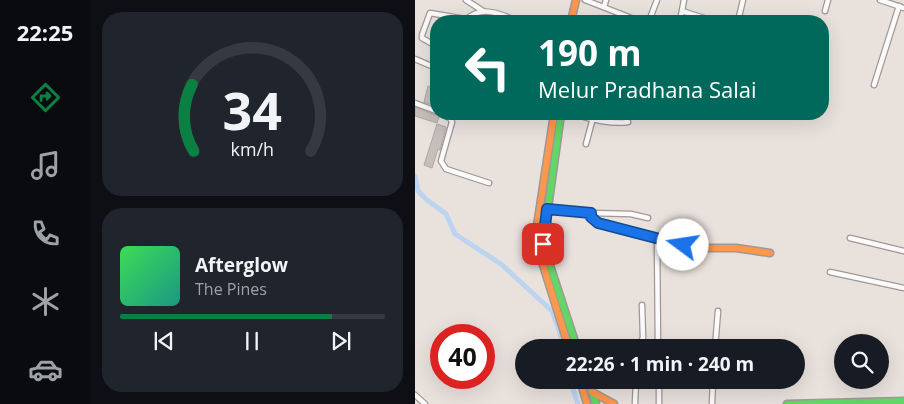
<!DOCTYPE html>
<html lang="en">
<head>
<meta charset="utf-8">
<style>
	body { margin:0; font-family:"Open Sans",sans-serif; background:#20242c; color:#f1f3f6; height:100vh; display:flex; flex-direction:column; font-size:19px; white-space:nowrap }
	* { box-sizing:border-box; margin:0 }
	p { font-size:16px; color:#9ea1a6 }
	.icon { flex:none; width:28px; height:28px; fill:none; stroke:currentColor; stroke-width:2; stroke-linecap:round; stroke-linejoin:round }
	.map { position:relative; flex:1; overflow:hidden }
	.panel { display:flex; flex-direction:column; gap:12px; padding:12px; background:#0d0f14; width:325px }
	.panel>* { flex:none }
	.top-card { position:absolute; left:15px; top:15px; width:399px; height:105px; border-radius:20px; box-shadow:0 5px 20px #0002; background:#00695c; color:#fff; overflow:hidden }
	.buttons { position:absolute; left:419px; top:334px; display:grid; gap:10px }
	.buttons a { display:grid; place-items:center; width:55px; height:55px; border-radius:50%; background:#171b24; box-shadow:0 5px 20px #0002; font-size:25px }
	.speed { position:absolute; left:15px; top:324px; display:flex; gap:10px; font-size:25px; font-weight:700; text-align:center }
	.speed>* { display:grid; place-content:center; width:65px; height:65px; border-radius:50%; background:#171b24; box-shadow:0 5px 20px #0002; line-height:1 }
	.speed .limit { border:8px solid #d22; background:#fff; color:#111 }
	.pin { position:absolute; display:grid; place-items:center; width:42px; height:42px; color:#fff; margin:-21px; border-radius:10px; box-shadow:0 2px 8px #0006 }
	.me { position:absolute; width:55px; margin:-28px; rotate:284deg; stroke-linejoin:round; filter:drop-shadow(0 0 4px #0008) }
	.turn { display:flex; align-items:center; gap:18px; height:105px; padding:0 25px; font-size:22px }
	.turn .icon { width:65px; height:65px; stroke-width:2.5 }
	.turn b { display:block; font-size:35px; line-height:42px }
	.panel .widget { flex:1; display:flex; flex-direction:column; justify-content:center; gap:8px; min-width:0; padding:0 18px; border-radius:20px; background:#20242c }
	.panel .dial { align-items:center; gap:0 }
	.dial svg { height:130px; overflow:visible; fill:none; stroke:#363941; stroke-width:7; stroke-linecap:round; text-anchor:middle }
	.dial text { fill:#f1f3f6; stroke:none }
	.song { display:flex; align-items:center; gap:15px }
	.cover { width:60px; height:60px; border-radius:8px; background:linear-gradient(135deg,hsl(130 70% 55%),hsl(170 70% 35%)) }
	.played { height:5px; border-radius:2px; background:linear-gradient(90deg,#0b8043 80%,#363941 80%) }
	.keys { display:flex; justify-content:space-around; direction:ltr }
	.trip { position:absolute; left:100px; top:339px; width:290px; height:50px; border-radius:25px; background:#171b24; box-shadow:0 5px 20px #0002; font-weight:700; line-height:50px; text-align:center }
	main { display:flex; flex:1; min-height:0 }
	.tab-bar { display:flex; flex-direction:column; width:90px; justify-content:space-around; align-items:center; background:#090b0e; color:#9ea1a6 }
	.tab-bar .icon { width:35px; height:35px }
	.tab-bar .on { color:#0b8043 }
	.tab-bar b { font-size:22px; color:#f1f3f6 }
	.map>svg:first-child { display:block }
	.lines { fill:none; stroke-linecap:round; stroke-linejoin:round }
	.canal { stroke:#bcd4f0; stroke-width:5 }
	.building { fill:#c5bfbb; stroke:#aea8a4 }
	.street-casing { stroke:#9f9895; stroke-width:7 }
	.fast-casing { stroke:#9f9895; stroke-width:9 }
	.slow-casing { stroke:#9f9895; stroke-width:9 }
	.street { stroke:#fcfafa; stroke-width:4.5 }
	.fast { stroke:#63d668; stroke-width:6 }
	.slow { stroke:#ff974d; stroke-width:6 }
	.route-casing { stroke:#114b97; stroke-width:12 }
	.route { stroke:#1a73e8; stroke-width:9 }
</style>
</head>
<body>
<main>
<nav class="tab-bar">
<b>22:25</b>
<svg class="icon on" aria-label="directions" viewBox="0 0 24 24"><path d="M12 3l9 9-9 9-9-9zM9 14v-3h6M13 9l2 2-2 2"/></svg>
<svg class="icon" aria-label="music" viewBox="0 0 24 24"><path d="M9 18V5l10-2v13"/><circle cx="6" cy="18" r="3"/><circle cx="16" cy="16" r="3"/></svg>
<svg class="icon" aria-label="phone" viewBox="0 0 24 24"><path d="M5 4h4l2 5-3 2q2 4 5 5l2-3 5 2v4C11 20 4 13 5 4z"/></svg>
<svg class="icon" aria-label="climate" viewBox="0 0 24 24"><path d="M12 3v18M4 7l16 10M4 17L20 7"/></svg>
<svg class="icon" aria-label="car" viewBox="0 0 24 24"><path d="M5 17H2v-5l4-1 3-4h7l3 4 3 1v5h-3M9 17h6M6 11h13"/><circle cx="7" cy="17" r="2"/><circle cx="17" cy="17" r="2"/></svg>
</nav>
<section class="panel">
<div class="widget dial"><svg viewBox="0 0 100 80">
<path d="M14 69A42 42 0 1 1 86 69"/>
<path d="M14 69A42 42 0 0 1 13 28" stroke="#0b8043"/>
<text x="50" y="56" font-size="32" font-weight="700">34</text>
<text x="50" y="72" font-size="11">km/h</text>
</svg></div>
<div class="widget">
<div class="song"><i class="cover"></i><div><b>Afterglow</b><p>The Pines</p></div></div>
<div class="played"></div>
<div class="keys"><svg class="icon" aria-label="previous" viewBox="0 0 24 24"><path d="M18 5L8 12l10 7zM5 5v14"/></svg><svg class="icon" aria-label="pause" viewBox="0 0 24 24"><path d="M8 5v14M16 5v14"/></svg><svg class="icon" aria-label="next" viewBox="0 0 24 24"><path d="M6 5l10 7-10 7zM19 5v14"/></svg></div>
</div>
</section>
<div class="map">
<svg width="489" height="404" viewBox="0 0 489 404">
	<rect width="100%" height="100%" fill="#e9e1dc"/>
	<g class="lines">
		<g class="canal">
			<polyline points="0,176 3,191 12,200 31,214 40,234 86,264 137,311 145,333 148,348"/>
			<polyline points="155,380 163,404"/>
		</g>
	</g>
	<g class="building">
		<polygon points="20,79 21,79 21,106 9,102 13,86 18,87"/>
		<polygon points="0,107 20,115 23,114 24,117 22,123 0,116"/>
		<polygon points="22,124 31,127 25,150 23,149 17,168 9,165"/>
	</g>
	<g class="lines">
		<defs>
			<g id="street">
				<polyline points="51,0 68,11"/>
				<polyline points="170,0 224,21"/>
				<polyline points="465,0 489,8"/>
				<polyline points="189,7 191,0"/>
				<polyline points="267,11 298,21"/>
				<polyline points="410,11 413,0"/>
				<path d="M48 21C53 18 60 12 66 12 77 10 91 16 101 21"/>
				<polyline points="234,21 242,0"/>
				<polyline points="265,21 269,0"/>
				<polyline points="323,21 328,0"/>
				<polyline points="21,46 7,38 7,35 15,13 50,19"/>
				<polyline points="0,59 21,68"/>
				<polyline points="459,85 484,6"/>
				<polyline points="0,103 21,111"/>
				<polyline points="27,114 35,118 37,122 26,161 31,169 74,183"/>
				<path d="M161 114C175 120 198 124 213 122"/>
				<polyline points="171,144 179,114"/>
				<polyline points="176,213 216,214 233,218"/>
				<polyline points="435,238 489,251"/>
				<polyline points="242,239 243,348"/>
				<polyline points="415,272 489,288"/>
				<polyline points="222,348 228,338 227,305"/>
				<polyline points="300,348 303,311"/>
				<polyline points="244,380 244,404"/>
				<polyline points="0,395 10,404"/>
				<polyline points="220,404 221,380"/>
				<polyline points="297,404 298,380"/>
			</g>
			<g id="fast">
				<polyline points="146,114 128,244 162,348"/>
				<polyline points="173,380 181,404"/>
				<polyline points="372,404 489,401"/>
			</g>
			<g id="slow">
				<polyline points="156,21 161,0"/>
				<polyline points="139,114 122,226 123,249 154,348"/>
				<polyline points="132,209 176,213 176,217 183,223 268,245 286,248 321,248 355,253"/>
				<polyline points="165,380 172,404"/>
				<polyline points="177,392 199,404"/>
			</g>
		</defs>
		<use href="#street" class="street-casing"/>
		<use href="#fast" class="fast-casing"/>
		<use href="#slow" class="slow-casing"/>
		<use href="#street" class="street"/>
		<use href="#fast" class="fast"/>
		<use href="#slow" class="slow"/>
	</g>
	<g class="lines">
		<defs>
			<polyline id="route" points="128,244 132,209 176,213 176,217 183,223 268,245"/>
		</defs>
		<use href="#route" class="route-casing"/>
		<use href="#route" class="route"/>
	</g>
</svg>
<div class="buttons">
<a><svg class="icon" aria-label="search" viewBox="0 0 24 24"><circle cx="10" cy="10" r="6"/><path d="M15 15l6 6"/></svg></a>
</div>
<div class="speed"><div class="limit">40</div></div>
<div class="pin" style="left:128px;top:244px;background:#d93025"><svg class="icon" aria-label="arrive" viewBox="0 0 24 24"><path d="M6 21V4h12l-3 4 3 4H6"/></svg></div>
<svg class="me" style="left:268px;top:245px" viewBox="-20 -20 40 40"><circle r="19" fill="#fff"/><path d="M0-13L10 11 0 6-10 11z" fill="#1a73e8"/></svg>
<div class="trip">22:26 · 1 min · 240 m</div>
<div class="top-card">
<div class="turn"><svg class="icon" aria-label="left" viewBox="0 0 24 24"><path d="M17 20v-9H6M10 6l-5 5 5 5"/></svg><div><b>190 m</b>Melur Pradhana Salai</div></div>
</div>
</div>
</main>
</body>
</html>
